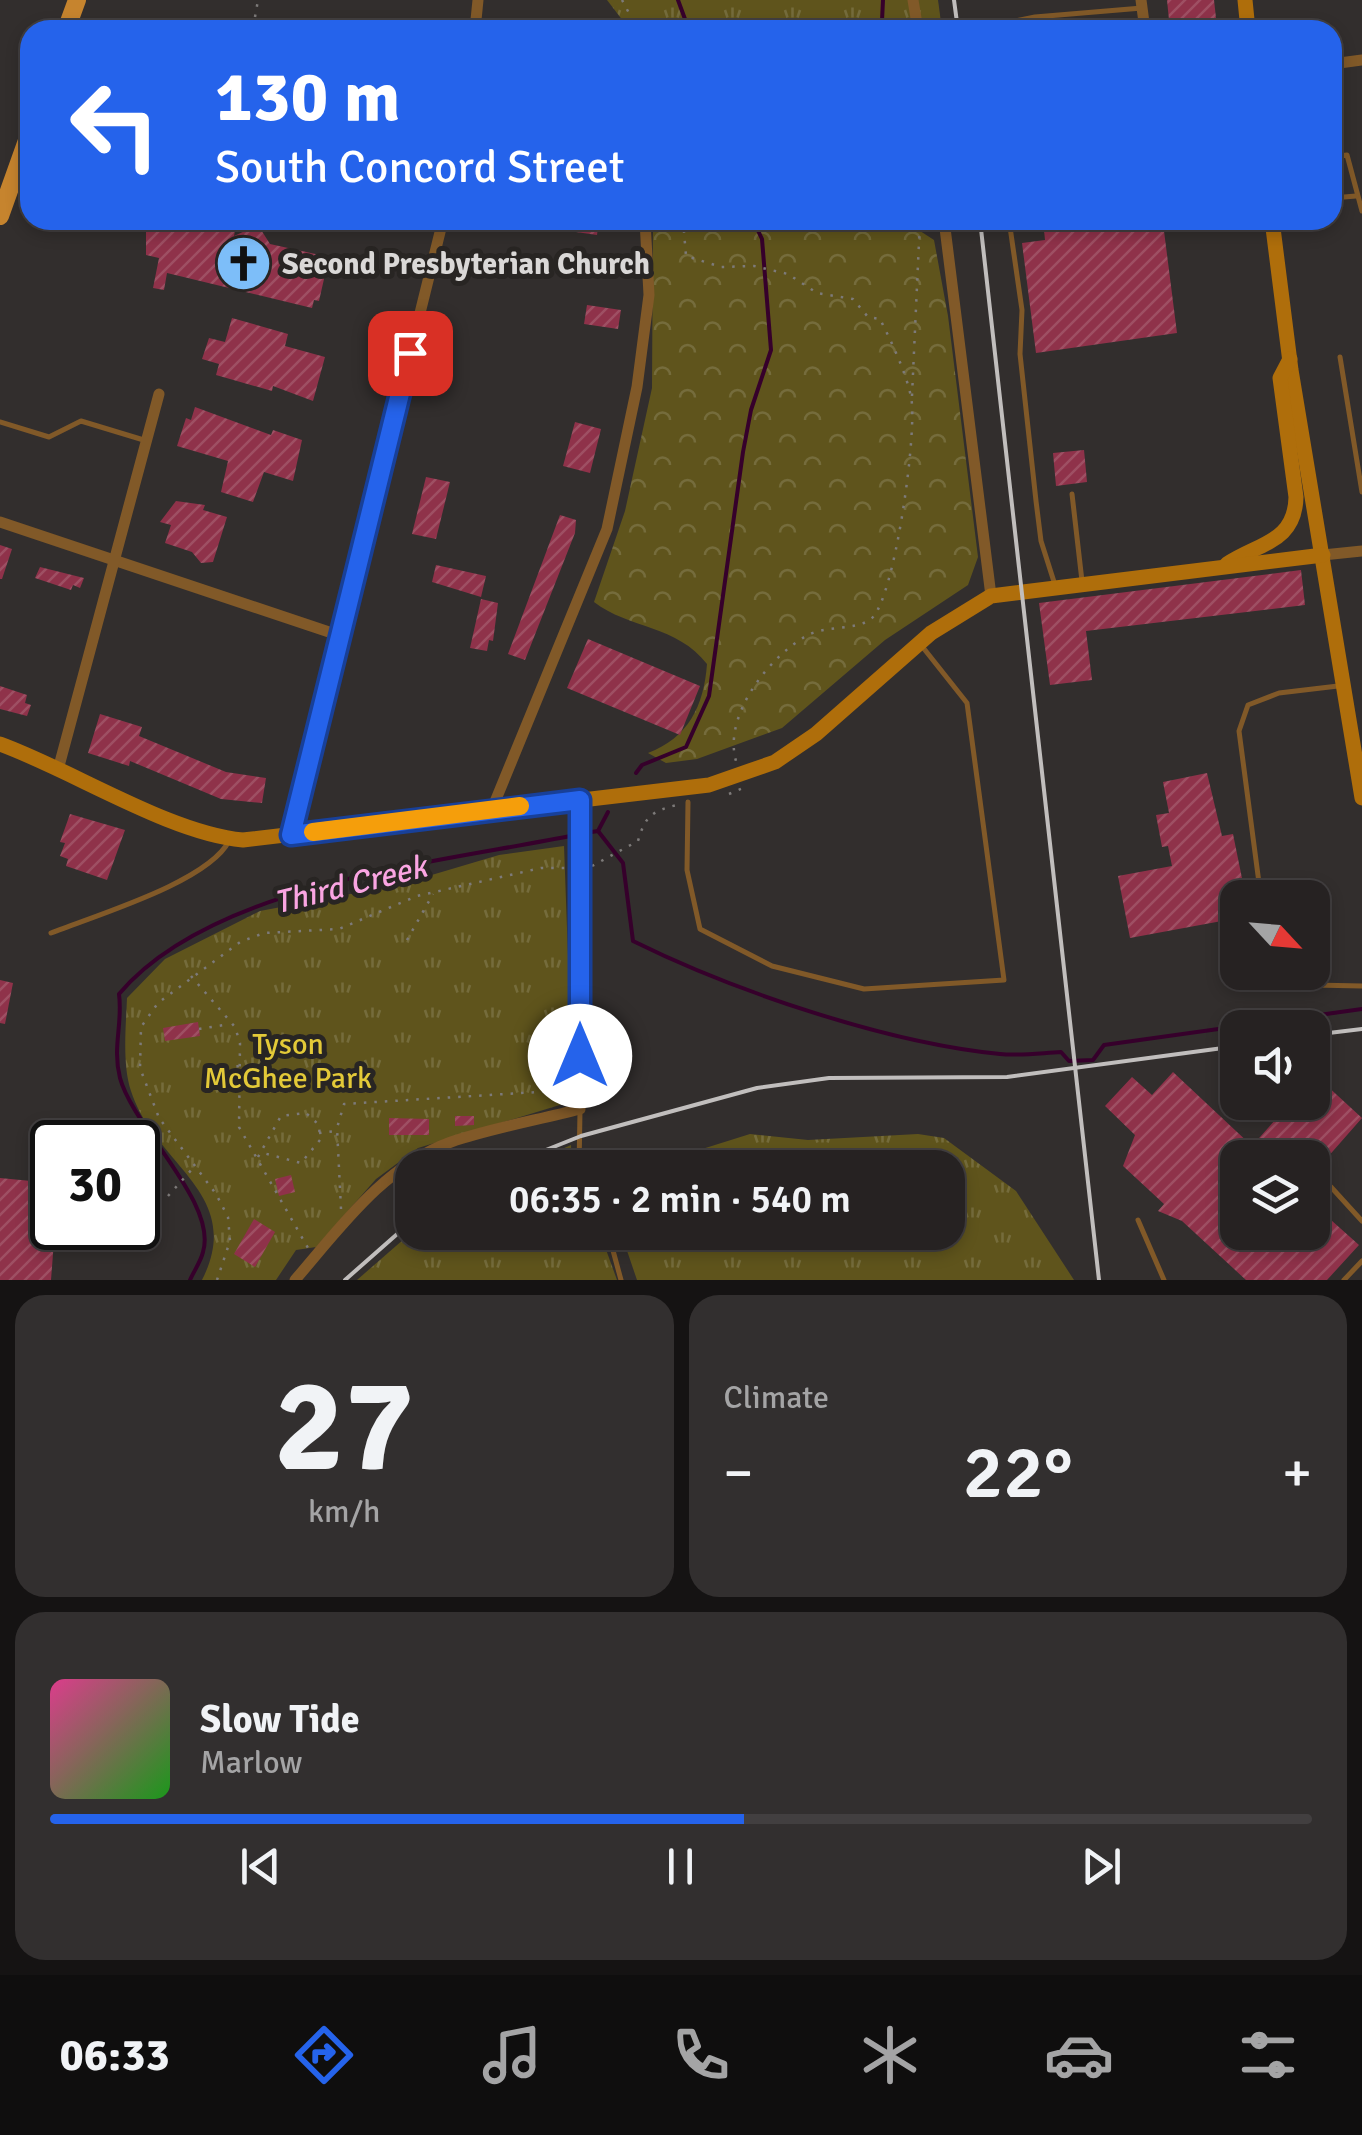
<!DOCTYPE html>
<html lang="en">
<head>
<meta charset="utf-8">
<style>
	body { margin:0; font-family:Signika,sans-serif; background:#322f2f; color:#f1f3f6; height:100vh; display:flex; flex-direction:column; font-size:38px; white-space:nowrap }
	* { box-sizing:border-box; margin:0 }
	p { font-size:32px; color:#a4a4a5 }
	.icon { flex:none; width:55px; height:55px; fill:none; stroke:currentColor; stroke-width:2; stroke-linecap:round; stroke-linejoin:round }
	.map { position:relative; height:1280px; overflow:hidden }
	.drawer { display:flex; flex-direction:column; gap:15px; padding:15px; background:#151313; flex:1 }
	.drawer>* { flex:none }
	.banner { position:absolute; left:20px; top:20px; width:1322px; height:210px; border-radius:30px; box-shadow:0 5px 15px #0003,0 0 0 2px #423f40; background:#2563eb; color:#fff; overflow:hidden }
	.needle { width:65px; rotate:116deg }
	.buttons { position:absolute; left:1220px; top:880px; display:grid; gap:20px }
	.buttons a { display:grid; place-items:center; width:110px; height:110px; border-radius:20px; background:#262222; box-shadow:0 5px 15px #0003,0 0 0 2px #423f40; font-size:50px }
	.speed { position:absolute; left:30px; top:1120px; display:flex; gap:20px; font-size:50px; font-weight:700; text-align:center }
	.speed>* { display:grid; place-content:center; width:130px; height:130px; border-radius:50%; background:#262222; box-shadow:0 5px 15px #0003,0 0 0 2px #423f40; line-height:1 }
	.speed .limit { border:5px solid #111; border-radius:15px; background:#fff; color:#111 }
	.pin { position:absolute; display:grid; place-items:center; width:85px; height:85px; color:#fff; margin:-42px; border-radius:20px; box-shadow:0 5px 15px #0006 }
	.me { position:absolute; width:110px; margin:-55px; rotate:0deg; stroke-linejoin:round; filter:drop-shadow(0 0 8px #0008) }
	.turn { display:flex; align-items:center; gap:35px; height:210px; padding:0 30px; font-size:45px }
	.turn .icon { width:130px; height:130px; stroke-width:2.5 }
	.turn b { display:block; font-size:70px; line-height:85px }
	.big { font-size:75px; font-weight:600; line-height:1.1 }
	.drawer .tile { flex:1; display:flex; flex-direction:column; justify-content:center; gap:15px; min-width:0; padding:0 35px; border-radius:30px; background:#322f2f }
	.drawer .dial { align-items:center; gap:0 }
	.dial b { font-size:130px; line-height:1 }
	.song { display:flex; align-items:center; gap:30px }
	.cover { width:120px; height:120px; border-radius:15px; background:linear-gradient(135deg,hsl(330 70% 55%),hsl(120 70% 35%)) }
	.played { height:10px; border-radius:5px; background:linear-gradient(90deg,#2563eb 55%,#423f40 55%) }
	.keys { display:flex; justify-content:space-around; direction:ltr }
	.heat { display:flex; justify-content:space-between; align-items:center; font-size:55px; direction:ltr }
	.drawer .tiles { flex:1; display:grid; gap:15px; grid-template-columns:1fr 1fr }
	.tile:last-child { grid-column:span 2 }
	.trip { position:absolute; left:395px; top:1150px; width:570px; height:100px; border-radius:30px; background:#262222; box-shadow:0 5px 15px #0003,0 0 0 2px #423f40; font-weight:600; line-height:100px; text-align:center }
	.menu { display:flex; height:160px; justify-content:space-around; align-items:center; background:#0f0e0e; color:#a4a4a5 }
	.menu .icon { width:70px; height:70px }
	.menu .active { color:#2563eb }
	.menu b { font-size:45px; color:#f1f3f6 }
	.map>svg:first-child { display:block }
	.forest { fill:url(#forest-crowns) }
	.park { fill:url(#park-tufts) }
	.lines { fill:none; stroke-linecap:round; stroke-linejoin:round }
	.stream { stroke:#36002b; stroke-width:4 }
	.building { fill:url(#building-hatch) }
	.path { stroke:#7d7a79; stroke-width:2.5; stroke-dasharray:2.5 8; stroke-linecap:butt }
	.lane { stroke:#815928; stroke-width:5 }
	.street { stroke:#815928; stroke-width:11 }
	.secondary { stroke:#af6e0b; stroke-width:15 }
	.primary { stroke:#c6842e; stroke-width:18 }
	.rail { stroke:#c1bebd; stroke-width:4 }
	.route-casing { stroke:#184099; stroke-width:25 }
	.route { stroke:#2563eb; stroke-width:18 }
	.slow { stroke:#f59e0b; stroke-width:18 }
	.labels { text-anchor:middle; stroke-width:10; stroke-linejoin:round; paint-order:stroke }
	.poi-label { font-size:30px; font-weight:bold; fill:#dad8d7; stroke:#282523; text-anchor:start }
	.park-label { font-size:30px; fill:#e3c938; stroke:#282523 }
	.water-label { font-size:32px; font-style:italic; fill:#faa5e2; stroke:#282523 }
</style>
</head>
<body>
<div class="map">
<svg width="1362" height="1280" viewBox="0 0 1362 1280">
	<defs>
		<pattern id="forest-crowns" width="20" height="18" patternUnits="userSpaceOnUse" patternTransform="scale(2.5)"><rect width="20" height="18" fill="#5f541c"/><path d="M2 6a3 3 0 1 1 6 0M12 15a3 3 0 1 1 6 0" fill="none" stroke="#756c3c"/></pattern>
		<pattern id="park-tufts" width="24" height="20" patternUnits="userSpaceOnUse" patternTransform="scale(2.5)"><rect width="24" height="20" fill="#5f541c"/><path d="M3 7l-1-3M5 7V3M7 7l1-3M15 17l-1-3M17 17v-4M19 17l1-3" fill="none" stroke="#756c3c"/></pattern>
		<pattern id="building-hatch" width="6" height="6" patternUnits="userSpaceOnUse" patternTransform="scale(2.5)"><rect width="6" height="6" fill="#8f324a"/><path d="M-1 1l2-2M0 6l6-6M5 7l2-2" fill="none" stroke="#9e4f63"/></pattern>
	</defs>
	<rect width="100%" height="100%" fill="#322e2d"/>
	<path class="forest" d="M653 220H903L934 240 948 316 978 557 968 585 885 640 782 728 697 759 666 763 648 753C688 738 704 706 707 664 677 625 629 629 594 602L625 511 652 388Z"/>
	<g class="park">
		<polygon points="607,0 938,0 942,30 630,30"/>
		<path d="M564 846 572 1066V1089L563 1104 418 1148 376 1179 316 1247 296 1250 276 1280H202C246 1193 155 1166 131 1091 122 1064 126 1026 127 998L165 959 260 911 398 885 499 855Z"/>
		<polygon points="750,1134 808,1140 918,1134 944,1138 1016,1191 1074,1280 637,1280 621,1233 948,1232 948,1168 593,1167 597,1148 649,1160 680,1156"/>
		<polygon points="571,1145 572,1167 521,1167"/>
		<polygon points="412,1232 600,1233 617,1280 357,1280"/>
	</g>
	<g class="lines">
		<g class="stream">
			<polyline points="678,0 689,30"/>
			<polyline points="771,30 871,29 882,21 883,0"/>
			<polyline points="636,773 642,765 686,747 709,696 743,452 751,410 771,350 762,239 753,220"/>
			<path d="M598 831 623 863 633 941C734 991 887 1043 1000 1054 1020 1056 1041 1053 1061 1052L1069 1061 1093 1060 1104 1045 1362 1009"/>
			<polyline points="585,833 598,831 608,812"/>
			<path d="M190 1280C194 1271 201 1261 203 1252 218 1203 133 1127 120 1078 112 1047 123 1024 119 994 213 883 439 863 575 835"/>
		</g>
	</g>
	<g class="building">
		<polygon points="1167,0 1214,0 1217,27 1170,30"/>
		<polygon points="146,220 215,225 216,220 237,220 234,236 258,225 270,244 329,257 319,301 314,300 312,308 167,273 164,290 153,288 159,258 146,255"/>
		<polygon points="578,220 599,220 597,235 576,232"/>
		<polygon points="1043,220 1098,220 1099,232 1163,223 1177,333 1036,353 1022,243 1045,240"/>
		<polygon points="587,305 621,310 618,329 584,324"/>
		<polygon points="232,318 288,334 285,346 325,357 313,401 273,386 272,391 216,375 219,364 202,359 209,338 225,342"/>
		<polygon points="195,407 271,435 273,430 302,440 293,481 264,472 253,502 221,492 228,461 177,446 186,418 191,420"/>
		<polygon points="575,422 601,429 590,473 563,466"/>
		<polygon points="1084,450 1087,482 1056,486 1053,453"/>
		<polygon points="426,477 450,482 436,539 412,534"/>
		<polygon points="176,501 205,505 203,510 227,517 213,562 201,563 192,552 165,543 171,525 160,522"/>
		<polygon points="560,515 576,520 575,533 525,660 508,654"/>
		<polygon points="0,545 12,549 2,579 0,579"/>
		<polygon points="436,565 486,576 481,597 432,582"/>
		<polygon points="40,567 84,578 80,588 73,585 71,590 35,578"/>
		<polygon points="1301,570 1305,605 1086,631 1092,680 1050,685 1039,603"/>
		<polygon points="481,599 498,603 493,641 489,640 487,651 470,648"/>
		<polygon points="588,639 700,686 680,735 567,688"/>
		<polygon points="0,686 27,695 25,703 31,705 27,716 0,709"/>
		<polygon points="100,714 142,727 139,736 226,772 266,778 262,803 221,799 130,761 129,766 88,753"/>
		<polygon points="1207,773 1222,836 1233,834 1246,898 1238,898 1238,918 1130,938 1118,876 1172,866 1168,846 1162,847 1156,815 1169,813 1163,782"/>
		<polygon points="70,814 125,830 107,880 66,866 68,859 60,856 65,843 60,842"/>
		<polygon points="0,980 13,983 5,1024 0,1023"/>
		<polygon points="198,1022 200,1036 165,1041 163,1028"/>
		<polygon points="1173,1072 1252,1146 1291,1102 1312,1102 1312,1072 1362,1118 1312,1175 1312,1158 1238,1158 1238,1232 1312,1232 1312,1203 1359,1245 1327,1280 1246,1280 1182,1221 1158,1211 1164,1204 1123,1166 1135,1135 1105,1106 1132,1077 1152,1095"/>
		<polygon points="455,1116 474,1116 474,1125 455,1126"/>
		<polygon points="389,1118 429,1119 429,1135 389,1135"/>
		<polygon points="291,1175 295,1192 279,1196 275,1179"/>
		<polygon points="0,1178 52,1183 55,1228 51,1280 0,1280"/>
		<polygon points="254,1219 275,1232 255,1267 234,1254"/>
	</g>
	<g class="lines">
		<g class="path">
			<polyline points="622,0 638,30"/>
			<polyline points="255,17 258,0"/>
			<path d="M683 220 686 256 721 267 754 266 788 274 817 293 853 299 868 317 880 319C891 341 906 372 911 397 918 428 895 600 871 619 855 631 825 625 806 636 768 658 723 716 736 761"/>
			<polyline points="912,396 920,220"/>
			<polyline points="729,794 743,788"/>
			<path d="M592 866 638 841C645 816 652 811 677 805"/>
			<polyline points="407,940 433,894"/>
			<polyline points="191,976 235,1027 240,1043 239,1127 308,1248"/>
			<polyline points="199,1029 230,1024"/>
			<polyline points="226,1068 239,1066"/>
			<polyline points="319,1133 336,1131"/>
			<polyline points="258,1157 281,1116 306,1113 319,1125 320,1140 301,1163 263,1153"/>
			<polyline points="168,1196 194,1167"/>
			<polyline points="341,1209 337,1128 344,1104 570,1090"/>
			<polyline points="217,1280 230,1241 228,1217 216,1194 159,1118 140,1068 141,1027 158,1003 240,942 264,933 339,929 417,896 541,868 569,868"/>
		</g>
		<g class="lane">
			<polyline points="992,30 991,26 1035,17 1142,8"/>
			<polyline points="1332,157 1347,155 1362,211"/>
			<polyline points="1332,198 1356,196"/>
			<polyline points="1009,220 1022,310 1020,354 1036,501 1041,541 1055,585"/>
			<polyline points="1340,357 1362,492"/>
			<polyline points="0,422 49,437 81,421 147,441"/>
			<polyline points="1072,494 1082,581"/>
			<polyline points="688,802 687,870 700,929 772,966 864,989 1004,980 967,703 921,645"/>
			<polyline points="1261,898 1239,731 1248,705 1279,693 1338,686"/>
			<path d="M51 933C96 915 208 882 229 841"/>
			<polyline points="1279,972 1313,985 1362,986"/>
			<polyline points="579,1168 580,1111"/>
			<polyline points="1331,1187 1362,1221"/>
			<polyline points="1138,1220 1164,1280"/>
			<polyline points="608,1232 621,1280"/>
			<polyline points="1344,1280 1362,1261"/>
		</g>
		<g class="street">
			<polyline points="913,0 918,30"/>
			<polyline points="1141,0 1145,30"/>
			<polyline points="475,30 478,0"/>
			<polyline points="1332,64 1362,60"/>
			<polyline points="944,220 991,596"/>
			<polyline points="0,522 338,635"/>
			<polyline points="1323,555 1362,551"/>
			<polyline points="59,766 159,394"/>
			<polyline points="492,809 607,529 637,387 649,295 645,220"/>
			<polyline points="291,835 443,220"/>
			<path d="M295 1280C340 1228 384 1166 451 1142 492 1128 538 1120 580 1109V800"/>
		</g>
		<g class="secondary">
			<polyline points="1245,0 1248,30"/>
			<polyline points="1272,220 1291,370 1362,798"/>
			<path d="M1227 564C1258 543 1295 543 1296 497L1280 378 1290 359"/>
			<path d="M0 744C74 771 169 833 243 840L709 785 775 762 816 734 931 633 991 596 1323 555"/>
		</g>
		<g class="primary">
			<polyline points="66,30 77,0"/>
			<polyline points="0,216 30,132"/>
		</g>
		<g class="rail">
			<polyline points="954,0 958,30"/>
			<polyline points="980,220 1099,1280"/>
			<polyline points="1312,1035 1362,1029"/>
			<polyline points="501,1168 581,1136 757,1088 829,1078 1007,1077 1238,1046"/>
			<polyline points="345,1280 412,1221"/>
		</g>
	</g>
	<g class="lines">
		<defs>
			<polyline id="route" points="410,353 291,835 580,800 580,1056"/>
		</defs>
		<use href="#route" class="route-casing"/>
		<use href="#route" class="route"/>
		<polyline class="slow" points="313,832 520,806"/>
	</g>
	<defs>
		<symbol id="church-disc" viewBox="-11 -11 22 22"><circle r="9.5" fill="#7dbef9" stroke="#282523"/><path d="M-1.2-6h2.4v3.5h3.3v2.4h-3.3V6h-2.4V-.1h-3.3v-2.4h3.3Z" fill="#111"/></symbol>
	</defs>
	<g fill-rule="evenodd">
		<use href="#church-disc" x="212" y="232" width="63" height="63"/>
	</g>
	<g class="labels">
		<g class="poi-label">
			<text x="282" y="274">Second Presbyterian Church</text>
		</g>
		<g class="park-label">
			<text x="288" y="1054">Tyson<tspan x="288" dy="34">McGhee Park</tspan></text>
		</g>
		<g class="water-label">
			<text transform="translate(350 884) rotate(-14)" y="11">Third Creek</text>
		</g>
	</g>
</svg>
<div class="buttons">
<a><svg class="needle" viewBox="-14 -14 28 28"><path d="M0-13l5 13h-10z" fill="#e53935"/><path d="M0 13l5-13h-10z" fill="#a4a4a5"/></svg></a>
<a><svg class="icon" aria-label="sound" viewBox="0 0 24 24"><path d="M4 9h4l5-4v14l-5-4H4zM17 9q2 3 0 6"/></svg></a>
<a><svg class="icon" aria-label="layers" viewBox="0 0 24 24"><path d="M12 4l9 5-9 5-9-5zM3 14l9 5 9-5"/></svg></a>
</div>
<div class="speed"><div class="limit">30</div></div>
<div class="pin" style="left:410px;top:353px;background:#d93025"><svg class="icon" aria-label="arrive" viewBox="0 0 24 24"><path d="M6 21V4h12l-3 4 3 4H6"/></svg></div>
<svg class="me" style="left:580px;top:1056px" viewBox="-20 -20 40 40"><circle r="19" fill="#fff"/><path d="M0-13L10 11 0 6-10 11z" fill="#2563eb"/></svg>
<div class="trip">06:35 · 2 min · 540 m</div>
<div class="banner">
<div class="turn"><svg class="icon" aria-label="left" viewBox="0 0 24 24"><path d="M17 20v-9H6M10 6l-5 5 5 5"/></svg><div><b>130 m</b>South Concord Street</div></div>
</div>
</div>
<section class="drawer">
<div class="tiles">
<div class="tile dial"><b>27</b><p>km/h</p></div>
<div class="tile"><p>Climate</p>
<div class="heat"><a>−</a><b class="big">22°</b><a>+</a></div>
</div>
<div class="tile">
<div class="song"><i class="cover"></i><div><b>Slow Tide</b><p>Marlow</p></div></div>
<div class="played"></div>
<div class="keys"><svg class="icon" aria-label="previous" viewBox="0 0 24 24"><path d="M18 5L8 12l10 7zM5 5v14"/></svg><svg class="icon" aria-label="pause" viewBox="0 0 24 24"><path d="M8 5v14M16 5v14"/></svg><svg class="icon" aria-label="next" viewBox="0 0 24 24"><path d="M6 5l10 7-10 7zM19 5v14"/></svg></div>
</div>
</div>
</section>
<nav class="menu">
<b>06:33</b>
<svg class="icon active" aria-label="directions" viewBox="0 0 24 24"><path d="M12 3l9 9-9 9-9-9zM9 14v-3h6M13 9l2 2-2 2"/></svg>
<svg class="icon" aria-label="music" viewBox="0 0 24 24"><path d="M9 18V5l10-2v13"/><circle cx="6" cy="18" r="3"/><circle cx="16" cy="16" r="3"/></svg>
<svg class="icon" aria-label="phone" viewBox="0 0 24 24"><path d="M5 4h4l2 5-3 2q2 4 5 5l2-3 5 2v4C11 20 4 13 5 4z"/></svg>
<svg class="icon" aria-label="climate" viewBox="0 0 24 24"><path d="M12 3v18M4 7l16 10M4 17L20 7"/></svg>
<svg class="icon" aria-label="car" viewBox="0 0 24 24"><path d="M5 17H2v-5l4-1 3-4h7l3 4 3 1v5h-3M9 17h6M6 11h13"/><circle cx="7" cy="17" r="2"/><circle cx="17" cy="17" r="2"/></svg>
<svg class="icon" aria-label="filters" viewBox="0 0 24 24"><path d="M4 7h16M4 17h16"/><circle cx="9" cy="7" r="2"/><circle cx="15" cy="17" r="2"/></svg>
</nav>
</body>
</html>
